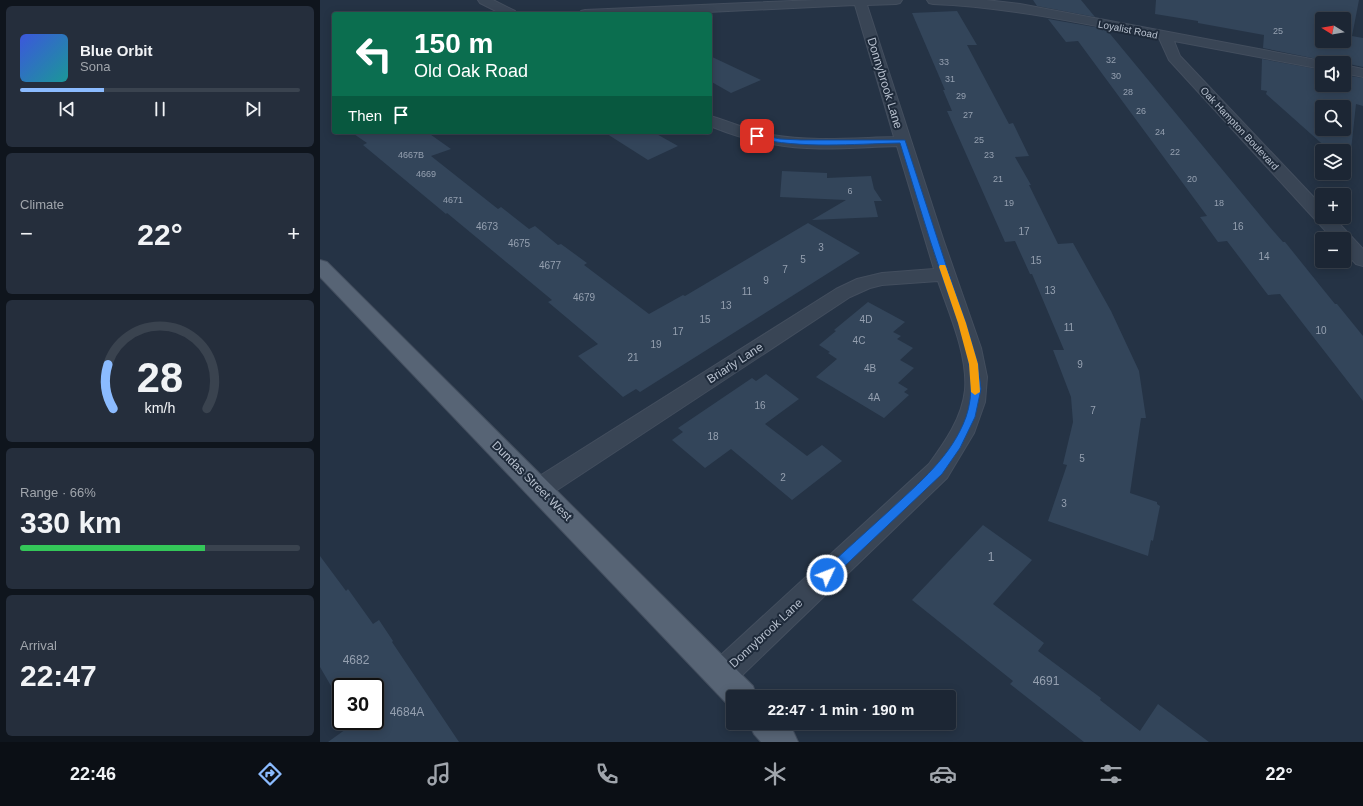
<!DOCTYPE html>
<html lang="en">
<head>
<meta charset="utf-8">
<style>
	body { margin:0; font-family:Arial,sans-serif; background:#252e3c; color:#f1f3f6; height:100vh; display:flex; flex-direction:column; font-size:15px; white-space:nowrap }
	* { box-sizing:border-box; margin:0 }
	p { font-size:13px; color:#a0a5ac }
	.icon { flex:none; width:22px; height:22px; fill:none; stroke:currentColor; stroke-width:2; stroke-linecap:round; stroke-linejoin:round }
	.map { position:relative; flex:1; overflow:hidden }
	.details { display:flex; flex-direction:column; gap:6px; padding:6px; background:#0f151d; width:320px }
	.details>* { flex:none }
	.banner { position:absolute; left:12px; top:12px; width:380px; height:122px; border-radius:4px; box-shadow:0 2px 10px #0003,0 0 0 1px #3a434f; background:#0b6e4f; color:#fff; overflow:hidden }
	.needle { width:26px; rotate:281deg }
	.fabs { position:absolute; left:995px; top:12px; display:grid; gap:8px }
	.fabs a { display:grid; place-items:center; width:36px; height:36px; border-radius:4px; background:#1c2634; box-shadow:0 2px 10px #0003,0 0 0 1px #3a434f; font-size:20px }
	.speed { position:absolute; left:12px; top:678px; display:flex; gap:8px; font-size:20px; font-weight:700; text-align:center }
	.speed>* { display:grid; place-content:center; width:52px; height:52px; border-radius:50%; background:#1c2634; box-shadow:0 2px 10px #0003,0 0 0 1px #3a434f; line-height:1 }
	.speed .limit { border:2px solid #111; border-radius:6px; background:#fff; color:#111 }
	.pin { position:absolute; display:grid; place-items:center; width:34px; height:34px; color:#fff; margin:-17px; border-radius:8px; box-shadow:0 2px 6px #0006 }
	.me { position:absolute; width:44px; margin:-22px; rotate:47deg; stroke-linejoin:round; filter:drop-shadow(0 0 3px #0008) }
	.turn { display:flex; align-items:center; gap:14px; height:84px; padding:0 16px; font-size:18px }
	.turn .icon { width:52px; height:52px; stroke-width:2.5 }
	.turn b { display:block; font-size:28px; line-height:34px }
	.then { display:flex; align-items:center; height:38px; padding:0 16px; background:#0003; gap:8px; font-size:15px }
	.big { font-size:30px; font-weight:700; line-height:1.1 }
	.details .widget { flex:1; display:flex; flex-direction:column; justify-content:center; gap:6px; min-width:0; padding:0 14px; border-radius:6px; background:#252e3c }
	.details .dial { align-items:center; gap:0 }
	.dial svg { height:104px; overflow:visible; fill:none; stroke:#3a434f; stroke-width:7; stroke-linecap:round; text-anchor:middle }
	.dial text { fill:#f1f3f6; stroke:none }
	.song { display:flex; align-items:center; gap:12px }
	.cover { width:48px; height:48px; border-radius:6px; background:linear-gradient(135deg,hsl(230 70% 55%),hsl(180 70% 35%)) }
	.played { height:4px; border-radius:2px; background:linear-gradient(90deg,#8bbbff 30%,#3a434f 30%) }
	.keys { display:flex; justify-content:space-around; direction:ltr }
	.heat { display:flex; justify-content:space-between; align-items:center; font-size:22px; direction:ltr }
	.charge { height:6px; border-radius:3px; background:linear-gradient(90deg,#34c759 66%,#3a434f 0) }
	.trip { position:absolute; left:406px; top:690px; width:230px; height:40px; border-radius:4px; background:#1c2634; box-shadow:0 2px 10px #0003,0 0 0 1px #3a434f; font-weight:700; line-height:40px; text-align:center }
	.tabs { display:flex; height:64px; justify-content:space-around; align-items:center; background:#0b0f15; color:#a0a5ac }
	.tabs .icon { width:28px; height:28px }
	.tabs .selected { color:#8bbbff }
	.tabs b { font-size:18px; color:#f1f3f6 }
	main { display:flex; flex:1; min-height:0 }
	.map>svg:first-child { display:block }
	.building { fill:#33455a; fill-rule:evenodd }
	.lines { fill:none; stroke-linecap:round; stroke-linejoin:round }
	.minor-casing { stroke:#434e5e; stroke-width:2 }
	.major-casing { stroke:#434e5e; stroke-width:2 }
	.minor { fill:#394555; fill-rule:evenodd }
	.major { fill:#576475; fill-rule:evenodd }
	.route { fill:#1a73e8; stroke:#114b97 }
	.slow { fill:#f59e0b }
	.labels { text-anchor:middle; stroke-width:4; stroke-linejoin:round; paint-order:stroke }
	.far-number-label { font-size:9px; fill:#95a0b0 }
	.far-street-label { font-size:10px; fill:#b7c0ce; stroke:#1e2a3a }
	.number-label { font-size:10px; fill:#95a0b0 }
	.street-label { font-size:12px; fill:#b7c0ce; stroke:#1e2a3a }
	.near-number-label { font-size:12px; fill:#95a0b0 }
</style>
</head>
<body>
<main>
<section class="details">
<div class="widget">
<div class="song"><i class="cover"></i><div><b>Blue Orbit</b><p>Sona</p></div></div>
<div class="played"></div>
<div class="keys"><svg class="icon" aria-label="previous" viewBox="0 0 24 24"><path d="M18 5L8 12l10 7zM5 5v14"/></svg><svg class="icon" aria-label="pause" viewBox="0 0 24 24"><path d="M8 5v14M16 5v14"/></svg><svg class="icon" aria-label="next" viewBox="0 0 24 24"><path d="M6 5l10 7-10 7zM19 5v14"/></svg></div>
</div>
<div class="widget"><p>Climate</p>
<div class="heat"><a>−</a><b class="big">22°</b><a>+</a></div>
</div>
<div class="widget dial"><svg viewBox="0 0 100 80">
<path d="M14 69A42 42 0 1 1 86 69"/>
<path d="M14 69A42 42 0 0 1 10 35" stroke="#8bbbff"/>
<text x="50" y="56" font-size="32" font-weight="700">28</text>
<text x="50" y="72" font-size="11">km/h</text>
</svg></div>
<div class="widget"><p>Range · 66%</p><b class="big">330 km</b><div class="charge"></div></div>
<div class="widget"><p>Arrival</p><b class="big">22:47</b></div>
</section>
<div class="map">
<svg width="1043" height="742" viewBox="0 0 1043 742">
	<rect width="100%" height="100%" fill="#253345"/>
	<g class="building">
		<polygon points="713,0 761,0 775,17 717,6"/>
		<path d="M836 0H1039L1032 36 1043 38V67L1024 63H1008L1007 61 943 48 944 35 878 23V21L835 14ZM1002 19H1024V41H1002Z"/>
		<polygon points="637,11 657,45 647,45 689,124 693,123 709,156 695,157 711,185 709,185 738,244 753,243 791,311 819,371 826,418 821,418 810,493 837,502 837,504 840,506 833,541 831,540 828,556 728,521 747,465 743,464 753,422 751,397 733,350 744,350 712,274 710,274 695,241 685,242 627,111 632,111 623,90 625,90 592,13"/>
		<polygon points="728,19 786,29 949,226 963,242 965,242 1002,288 1015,304 1017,304 1043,336 1043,401 960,294 948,295 907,241 898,242 880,217 887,216 758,41 746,42"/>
		<polygon points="390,56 441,80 411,93 390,81"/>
		<path d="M942 59 1002 70V85H1024V75L1043 78V106L1036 104 1029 169 1024 165V151L1009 150 946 94 947 91 941 90ZM1002 107H1024V129H1002Z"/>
		<polygon points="31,132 107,132 131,149 111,156 178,209 181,207 209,229 215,226 238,245 241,244 267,263 264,265 329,314 363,295 365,296 488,223 540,253 320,392 316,389 303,397 258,356 278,344 228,302 232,300 127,213 126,214 43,145 47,143"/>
		<polygon points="284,132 333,132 358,146 328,160"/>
		<polygon points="462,171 507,173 507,178 551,176 554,189 562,201 554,201 558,217 492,220 526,200 460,197"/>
		<polygon points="548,302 585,322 573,332 581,336 577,339 593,348 580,360 594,368 578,383 588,389 584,392 589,395 564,418 496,377 517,359 508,353 510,352 499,345 516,331 514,330"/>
		<polygon points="446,374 479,399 445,424 487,456 502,445 522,461 472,500 411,449 385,468 352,440 363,432 358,428 432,378 436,381"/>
		<polygon points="663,525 712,560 673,604 724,643 718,651 781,698 780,700 820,731 838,704 889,742 764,742 690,684 693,681 592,600"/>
		<polygon points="0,556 26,591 28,589 53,624 59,620 73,641 72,642 139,742 8,742 33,724 32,721 55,721 55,687 21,687 21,703 0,667"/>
	</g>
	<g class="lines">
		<defs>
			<g id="minor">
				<polygon points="158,0 173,0 195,11 197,14 182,14 160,3"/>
				<path d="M496 0H582L580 3 576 4 547 5 623 239 661 348 667 377 665 402 654 433 627 478 412 685 401 690 390 685 386 675 390 665 609 464C625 442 642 418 645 390 648 355 629 313 618 281L562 285 550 288 530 297 228 496 219 499 210 496 206 489 210 482 516 289 537 279 562 273 614 269 577 146C536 147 493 152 452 144 431 141 410 134 390 126V116C411 122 430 131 452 135 492 142 534 138 574 137L535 5 346 14H259L261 11 265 10Z"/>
				<path d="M607 0H666L700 4 1007 62 1002 63V69L854 41 860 56 1002 206V217H1013L1043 249V266L1036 264 1024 251V239H1013L849 60 839 38C764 24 690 7 613 4L609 3Z"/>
				<polygon points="1024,65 1043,69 1043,77 1024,73"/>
			</g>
			<g id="major">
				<polygon points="0,260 7,262 433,686 437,697 413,697 413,709 411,708 0,277"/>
				<polygon points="429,723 466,723 473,731 478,742 441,742 434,734"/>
			</g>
		</defs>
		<use href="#minor" class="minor-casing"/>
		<use href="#major" class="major-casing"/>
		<use href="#minor" class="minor"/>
		<use href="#major" class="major"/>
	</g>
	<path class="route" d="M437 134 460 139 481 140H585L629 274 646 323 658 364 661 389 655 417 640 448 622 474 511 579 507 580 503 579 501 575 503 571C525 551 548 530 570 510 599 483 632 456 646 417 662 371 635 317 621 273 606 230 594 187 580 143 532 144 482 149 435 138L434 136Z"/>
	<polygon class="slow" points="620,265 625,265 626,267 646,323 658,364 660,392 655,395 651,392 649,364 638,323 619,267"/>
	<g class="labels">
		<g class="far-number-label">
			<text x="958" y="34">25</text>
			<text x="791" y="63">32</text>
			<text x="624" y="65">33</text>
			<text x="796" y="79">30</text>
			<text x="630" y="82">31</text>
			<text x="808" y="95">28</text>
			<text x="641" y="99">29</text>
			<text x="821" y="114">26</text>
			<text x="648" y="118">27</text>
			<text x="840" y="135">24</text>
			<text x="659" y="143">25</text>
			<text x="855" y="155">22</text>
			<text x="91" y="158">4667B</text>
			<text x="669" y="158">23</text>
			<text x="106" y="177">4669</text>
			<text x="678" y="182">21</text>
			<text x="872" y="182">20</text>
			<text x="530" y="194">6</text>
			<text x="133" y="203">4671</text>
			<text x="689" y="206">19</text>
			<text x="899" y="206">18</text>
		</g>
		<g class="far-street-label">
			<text transform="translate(808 29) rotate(11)" y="4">Loyalist Road</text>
			<text transform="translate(920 128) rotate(47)" y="4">Oak Hampton Boulevard</text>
		</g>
		<g class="number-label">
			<text x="167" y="230">4673</text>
			<text x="918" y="230">16</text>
			<text x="704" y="235">17</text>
			<text x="199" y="247">4675</text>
			<text x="501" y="251">3</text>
			<text x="944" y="260">14</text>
			<text x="483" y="263">5</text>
			<text x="716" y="264">15</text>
			<text x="230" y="269">4677</text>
			<text x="465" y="273">7</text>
			<text x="446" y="284">9</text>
			<text x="730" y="294">13</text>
			<text x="427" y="295">11</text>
			<text x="264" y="301">4679</text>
			<text x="406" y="309">13</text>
			<text x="385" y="323">15</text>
			<text x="546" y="323">4D</text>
			<text x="749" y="331">11</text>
			<text x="1001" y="334">10</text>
			<text x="358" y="335">17</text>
			<text x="539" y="344">4C</text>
			<text x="336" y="348">19</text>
			<text x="313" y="361">21</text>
			<text x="760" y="368">9</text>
			<text x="550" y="372">4B</text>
			<text x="554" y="401">4A</text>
			<text x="440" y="409">16</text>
			<text x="773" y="414">7</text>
			<text x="393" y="440">18</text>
			<text x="762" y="462">5</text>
			<text x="463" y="481">2</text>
			<text x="744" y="507">3</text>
		</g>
		<g class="street-label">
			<text transform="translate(565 83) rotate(73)" y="4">Donnybrook Lane</text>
			<text transform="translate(415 363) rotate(-33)" y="4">Briarly Lane</text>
			<text transform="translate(212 481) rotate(45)" y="4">Dundas Street West</text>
			<text transform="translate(446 633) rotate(-43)" y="4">Donnybrook Lane</text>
		</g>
		<g class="near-number-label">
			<text x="671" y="561">1</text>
			<text x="36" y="664">4682</text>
			<text x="726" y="685">4691</text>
			<text x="87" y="716">4684A</text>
		</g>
	</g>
</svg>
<div class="fabs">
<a><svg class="needle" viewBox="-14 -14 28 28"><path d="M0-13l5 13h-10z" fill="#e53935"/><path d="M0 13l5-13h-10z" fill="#a0a5ac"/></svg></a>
<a><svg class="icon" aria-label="sound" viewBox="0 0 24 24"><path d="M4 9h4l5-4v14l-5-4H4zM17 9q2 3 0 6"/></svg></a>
<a><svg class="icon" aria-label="search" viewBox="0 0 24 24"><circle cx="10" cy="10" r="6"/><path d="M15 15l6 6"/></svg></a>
<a><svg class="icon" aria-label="layers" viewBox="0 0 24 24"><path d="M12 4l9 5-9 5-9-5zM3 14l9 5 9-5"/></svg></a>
<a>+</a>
<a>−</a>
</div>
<div class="speed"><div class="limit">30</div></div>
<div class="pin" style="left:437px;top:136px;background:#d93025"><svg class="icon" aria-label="arrive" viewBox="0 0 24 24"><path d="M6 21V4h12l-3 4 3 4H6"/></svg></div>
<svg class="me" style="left:507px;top:575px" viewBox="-20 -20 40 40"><circle r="17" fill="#1a73e8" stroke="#fff" stroke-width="3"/><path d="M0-11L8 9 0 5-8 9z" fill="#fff"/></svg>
<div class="trip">22:47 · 1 min · 190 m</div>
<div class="banner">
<div class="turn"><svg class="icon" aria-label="left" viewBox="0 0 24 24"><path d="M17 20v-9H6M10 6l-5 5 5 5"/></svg><div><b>150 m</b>Old Oak Road</div></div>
<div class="then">Then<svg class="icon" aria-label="arrive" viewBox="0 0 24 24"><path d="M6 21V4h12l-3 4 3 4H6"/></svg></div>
</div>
</div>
</main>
<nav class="tabs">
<b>22:46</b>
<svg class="icon selected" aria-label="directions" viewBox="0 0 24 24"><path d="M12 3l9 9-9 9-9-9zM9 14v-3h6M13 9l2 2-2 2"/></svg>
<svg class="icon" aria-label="music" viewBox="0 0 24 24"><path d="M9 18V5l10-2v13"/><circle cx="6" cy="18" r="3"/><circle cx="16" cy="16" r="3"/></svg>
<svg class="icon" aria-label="phone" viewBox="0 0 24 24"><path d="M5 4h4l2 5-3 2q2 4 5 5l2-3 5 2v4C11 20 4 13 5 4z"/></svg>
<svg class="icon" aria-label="climate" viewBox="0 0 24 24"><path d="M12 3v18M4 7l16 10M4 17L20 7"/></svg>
<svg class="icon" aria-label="car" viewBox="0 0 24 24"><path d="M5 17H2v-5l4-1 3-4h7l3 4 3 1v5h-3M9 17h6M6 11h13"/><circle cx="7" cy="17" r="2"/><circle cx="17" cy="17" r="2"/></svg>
<svg class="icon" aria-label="filters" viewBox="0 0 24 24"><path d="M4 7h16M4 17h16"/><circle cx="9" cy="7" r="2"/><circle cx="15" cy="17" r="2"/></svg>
<b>22°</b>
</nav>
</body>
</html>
